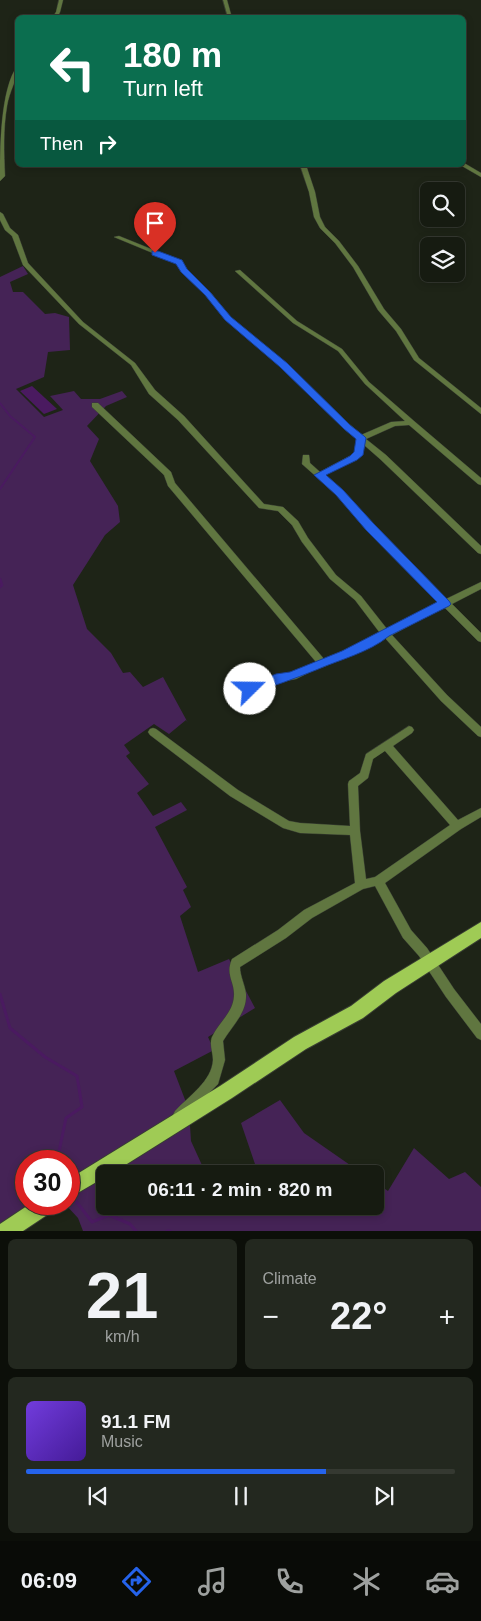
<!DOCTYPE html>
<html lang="en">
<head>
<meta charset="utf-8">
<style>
	body { margin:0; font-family:Arial,sans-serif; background:#23281f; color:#f1f3f6; height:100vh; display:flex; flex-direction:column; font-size:19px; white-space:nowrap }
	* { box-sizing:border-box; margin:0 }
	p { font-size:16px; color:#9ea19f }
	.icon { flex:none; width:28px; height:28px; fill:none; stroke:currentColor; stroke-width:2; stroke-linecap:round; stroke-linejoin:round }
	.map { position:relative; height:1231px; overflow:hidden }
	.side { display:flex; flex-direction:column; gap:8px; padding:8px; background:#0c0f09; flex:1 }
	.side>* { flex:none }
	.banner { position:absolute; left:15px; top:15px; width:451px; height:152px; border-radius:8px; box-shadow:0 2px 8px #0003,0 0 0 1px #353931; background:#0b6e4f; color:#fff; overflow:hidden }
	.fabs { position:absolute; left:420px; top:182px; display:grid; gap:10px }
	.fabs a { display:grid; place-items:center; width:45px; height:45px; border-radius:8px; background:#161b11; box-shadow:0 2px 8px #0003,0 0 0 1px #353931; font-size:25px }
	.speed { position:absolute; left:15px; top:1150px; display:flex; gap:10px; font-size:25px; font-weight:700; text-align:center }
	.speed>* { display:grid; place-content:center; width:65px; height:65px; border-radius:50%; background:#161b11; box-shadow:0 2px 8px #0003,0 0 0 1px #353931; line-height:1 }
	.speed .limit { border:8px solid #d22; background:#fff; color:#111 }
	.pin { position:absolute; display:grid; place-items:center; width:42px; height:42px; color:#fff; margin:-51px -21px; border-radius:50% 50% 50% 0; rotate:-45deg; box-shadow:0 0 5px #0007 }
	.pin .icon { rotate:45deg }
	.me { position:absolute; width:55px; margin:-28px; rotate:68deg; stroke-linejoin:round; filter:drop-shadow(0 0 4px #0008) }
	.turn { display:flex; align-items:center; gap:18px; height:105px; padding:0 25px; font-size:22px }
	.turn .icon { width:65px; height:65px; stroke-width:2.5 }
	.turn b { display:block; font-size:35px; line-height:42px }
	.then { display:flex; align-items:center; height:48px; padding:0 25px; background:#0003; gap:10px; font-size:19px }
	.big { font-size:38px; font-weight:700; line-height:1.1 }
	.side .card { flex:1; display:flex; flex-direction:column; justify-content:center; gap:8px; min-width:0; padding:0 18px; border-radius:8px; background:#23281f }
	.side .dial { align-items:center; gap:0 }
	.dial b { font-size:65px; line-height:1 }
	.song { display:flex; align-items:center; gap:15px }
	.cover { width:60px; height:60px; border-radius:8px; background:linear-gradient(135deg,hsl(260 70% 55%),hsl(260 70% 35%)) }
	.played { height:5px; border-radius:2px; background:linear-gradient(90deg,#2563eb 70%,#353931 70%) }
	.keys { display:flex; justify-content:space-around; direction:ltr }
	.heat { display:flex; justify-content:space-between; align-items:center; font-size:28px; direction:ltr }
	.side .tiles { flex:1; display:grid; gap:8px; grid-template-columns:1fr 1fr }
	.card:last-child { grid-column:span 2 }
	.trip { position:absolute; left:96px; top:1165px; width:288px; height:50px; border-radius:8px; background:#161b11; box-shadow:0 2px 8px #0003,0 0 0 1px #353931; font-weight:700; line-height:50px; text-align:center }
	.tabs { display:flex; height:80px; justify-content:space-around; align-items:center; background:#090b07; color:#9ea19f }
	.tabs .icon { width:35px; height:35px }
	.tabs .active { color:#2563eb }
	.tabs b { font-size:22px; color:#f1f3f6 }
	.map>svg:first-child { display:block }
	.green { fill:#452356 }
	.water { fill:#4a1a60 }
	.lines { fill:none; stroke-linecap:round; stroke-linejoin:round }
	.stream-far2 { stroke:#4a1a60; stroke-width:2 }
	.stream-far1 { stroke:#4a1a60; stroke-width:2.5 }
	.stream { stroke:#4a1a60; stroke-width:3 }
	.street-casing { stroke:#393f33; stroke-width:1 }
	.primary-casing { stroke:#393f33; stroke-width:2 }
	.street { fill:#607640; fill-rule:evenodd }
	.primary { fill:#9fcb55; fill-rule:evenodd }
	.route { fill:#2563eb; stroke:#184099 }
</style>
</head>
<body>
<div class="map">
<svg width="481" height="1231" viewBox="0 0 481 1231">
	<rect width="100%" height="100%" fill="#1e2417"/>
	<g class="green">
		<polygon points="23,266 28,274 10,282 13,292 23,292 45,314 55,313 69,317 70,350 48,352 44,377 16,389 44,417 63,410 50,396 74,391 81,399 100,399 122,391 127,397 106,406 87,426 99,439 90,461 118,506 120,522 105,535 73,585 87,629 111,653 123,673 130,672 143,687 163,677 188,723 186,720 169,734 154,724 124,745 130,753 126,756 149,784 137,793 153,816 181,802 187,810 155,827 187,887 183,890 191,907 180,916 198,972 229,959 255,1008 208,1037 214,1050 174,1071 189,1110 191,1141 206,1174 105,1174 105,1206 375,1206 375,1182 388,1191 414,1148 449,1179 465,1172 481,1187 481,1231 83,1231 78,1218 65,1204 69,1204 69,1161 26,1161 26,1204 36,1204 0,1225 0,277"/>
		<polygon points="280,1100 304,1133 363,1174 252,1174 257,1170 241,1123"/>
	</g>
	<polygon class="water" points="32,386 57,409 44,414 20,391"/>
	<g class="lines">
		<polyline class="stream-far2" points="0,403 10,416 35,437 0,489"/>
		<polyline class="stream-far1" points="0,579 2,585 0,587"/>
		<g class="stream">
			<polyline points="0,994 10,1028 45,1057 77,1076 82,1107 66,1118 57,1161"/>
			<polyline points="69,1192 92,1222 109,1215 130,1224 136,1231"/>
			<polyline points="167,1231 170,1231"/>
		</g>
		<defs>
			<g id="street">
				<polygon points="59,0 63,0 60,12 57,18 52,18 56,12"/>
				<polygon points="223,0 227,0 232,18 228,18"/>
				<path d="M18 65C18 78 9 92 7 106 3 129 4 153 5 176L0 181C0 150 0 88 18 65Z"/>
				<polygon points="464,163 481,173 481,177 462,166 461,165 464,165"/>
				<polygon points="300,165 306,165 315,192 320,217 325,227 339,241 358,266 384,309 401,329 419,358 481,408 481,414 414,360 396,331 378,310 353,267 335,243 320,228 314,217 309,192"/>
				<polygon points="0,212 3,214 10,228 18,235 28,263 83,322 135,363 155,390 184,416 264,504 283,507 298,521 308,538 336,575 361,596 387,629 439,602 367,529 337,495 302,464 303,455 309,455 310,463 320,472 350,456 355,452 357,439 284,369 226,320 206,294 182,271 177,263 114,237 119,236 181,261 186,269 210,292 230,318 288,367 361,435 391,422 405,421 365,384 338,351 293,323 235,271 240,270 297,321 342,349 369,382 414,421 481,478 481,485 478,484 409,425 395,426 366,439 386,455 481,546 481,554 478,553 380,459 364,445 363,453 356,460 324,475 343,491 373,525 446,599 481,582 481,589 452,604 481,633 481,642 478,641 444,607 392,635 447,695 481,727 481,737 478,736 441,701 385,638 349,656 327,665 326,666 314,670 296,679 273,683 250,693 247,692 245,689 247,686 272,676 291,673 316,662 168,486 164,475 92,407 92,403 98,403 171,472 175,483 324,659 343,652 380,633 355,600 330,579 302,542 292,525 278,511 259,508 178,420 149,394 131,365 79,324 23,265 12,236 5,230 0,220"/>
				<path d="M409 726 412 727 414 730 412 733 393 746 458 820 481 808V817L461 829 385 883 411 930 427 948 454 989 481 1024V1040L477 1038 446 997 419 956 403 938 375 886 363 889 312 918 286 938 240 967C240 976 245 985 246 994 247 1013 232 1026 223 1041L225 1060 218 1084 183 1119 179 1121 175 1119 173 1115 175 1111C189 1096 212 1081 213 1060 213 1052 209 1044 212 1037 219 1022 233 1013 234 996 235 982 225 975 232 959L278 930 304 910 355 883 350 835 300 833 283 828 230 796 150 735 148 732 150 729 153 728 156 729 238 790 289 821 300 823 350 826 348 784 349 781 360 773 366 754ZM385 751 450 825 375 877 366 879 360 831 358 786 368 778 373 759Z"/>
			</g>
			<g id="primary">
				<polygon points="481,922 481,938 396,993 363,1018 306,1049 232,1098 111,1174 105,1174 105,1177 69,1198 69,1179 220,1086 294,1037 351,1006 384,981"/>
				<polygon points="30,1204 55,1204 53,1211 23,1231 0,1231 0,1224"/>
			</g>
		</defs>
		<use href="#street" class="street-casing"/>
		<use href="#primary" class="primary-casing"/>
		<use href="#street" class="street"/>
		<use href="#primary" class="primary"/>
	</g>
	<path class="route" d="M152 251H158L182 260 187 269 210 292 231 317 287 363 350 425 364 436 366 438 363 455 357 460 326 475 343 490 374 524 449 601 451 604 449 606 389 636C368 653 341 659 316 670 294 679 273 686 250 694L246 692 244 689 246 686 276 674 290 672 342 651 437 602 366 530 336 495 314 475 350 456 354 452 356 439 344 429 280 367 225 320 205 295 181 272 176 264 152 255Z"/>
</svg>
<div class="fabs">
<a><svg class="icon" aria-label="search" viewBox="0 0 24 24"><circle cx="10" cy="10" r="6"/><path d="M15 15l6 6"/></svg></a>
<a><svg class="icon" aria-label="layers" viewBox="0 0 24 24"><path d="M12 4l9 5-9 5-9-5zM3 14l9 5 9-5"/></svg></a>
</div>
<div class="speed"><div class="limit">30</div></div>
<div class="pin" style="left:155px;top:253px;background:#d93025"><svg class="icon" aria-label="arrive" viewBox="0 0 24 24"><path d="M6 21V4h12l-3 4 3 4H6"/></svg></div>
<svg class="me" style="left:250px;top:689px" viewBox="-20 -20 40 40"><circle r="19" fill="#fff"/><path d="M0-13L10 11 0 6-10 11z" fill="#2563eb"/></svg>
<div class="trip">06:11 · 2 min · 820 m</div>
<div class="banner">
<div class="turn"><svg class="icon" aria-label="left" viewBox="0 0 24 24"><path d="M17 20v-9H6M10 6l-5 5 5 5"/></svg><div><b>180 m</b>Turn left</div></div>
<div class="then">Then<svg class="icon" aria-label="right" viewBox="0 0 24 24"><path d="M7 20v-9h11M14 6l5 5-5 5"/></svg></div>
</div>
</div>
<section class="side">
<div class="tiles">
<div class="card dial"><b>21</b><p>km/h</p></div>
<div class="card"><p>Climate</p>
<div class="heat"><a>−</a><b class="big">22°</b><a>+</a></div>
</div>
<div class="card">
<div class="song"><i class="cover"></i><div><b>91.1 FM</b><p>Music</p></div></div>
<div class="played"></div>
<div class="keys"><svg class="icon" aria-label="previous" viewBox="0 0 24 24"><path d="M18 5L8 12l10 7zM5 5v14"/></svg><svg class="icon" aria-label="pause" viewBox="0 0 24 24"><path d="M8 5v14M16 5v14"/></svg><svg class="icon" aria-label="next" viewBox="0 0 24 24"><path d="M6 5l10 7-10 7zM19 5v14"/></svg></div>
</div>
</div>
</section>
<nav class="tabs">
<b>06:09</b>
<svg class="icon active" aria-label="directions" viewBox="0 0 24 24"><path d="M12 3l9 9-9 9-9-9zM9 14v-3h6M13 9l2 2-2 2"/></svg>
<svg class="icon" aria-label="music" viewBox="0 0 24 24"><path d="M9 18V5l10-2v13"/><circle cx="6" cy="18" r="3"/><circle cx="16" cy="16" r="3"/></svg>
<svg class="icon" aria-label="phone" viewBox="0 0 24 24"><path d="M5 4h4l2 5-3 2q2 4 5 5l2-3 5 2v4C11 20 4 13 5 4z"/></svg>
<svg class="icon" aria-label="climate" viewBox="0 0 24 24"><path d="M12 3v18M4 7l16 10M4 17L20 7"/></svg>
<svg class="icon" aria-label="car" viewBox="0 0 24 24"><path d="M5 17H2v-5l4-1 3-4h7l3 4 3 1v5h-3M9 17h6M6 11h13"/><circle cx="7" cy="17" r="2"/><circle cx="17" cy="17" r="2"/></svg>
</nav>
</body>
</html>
